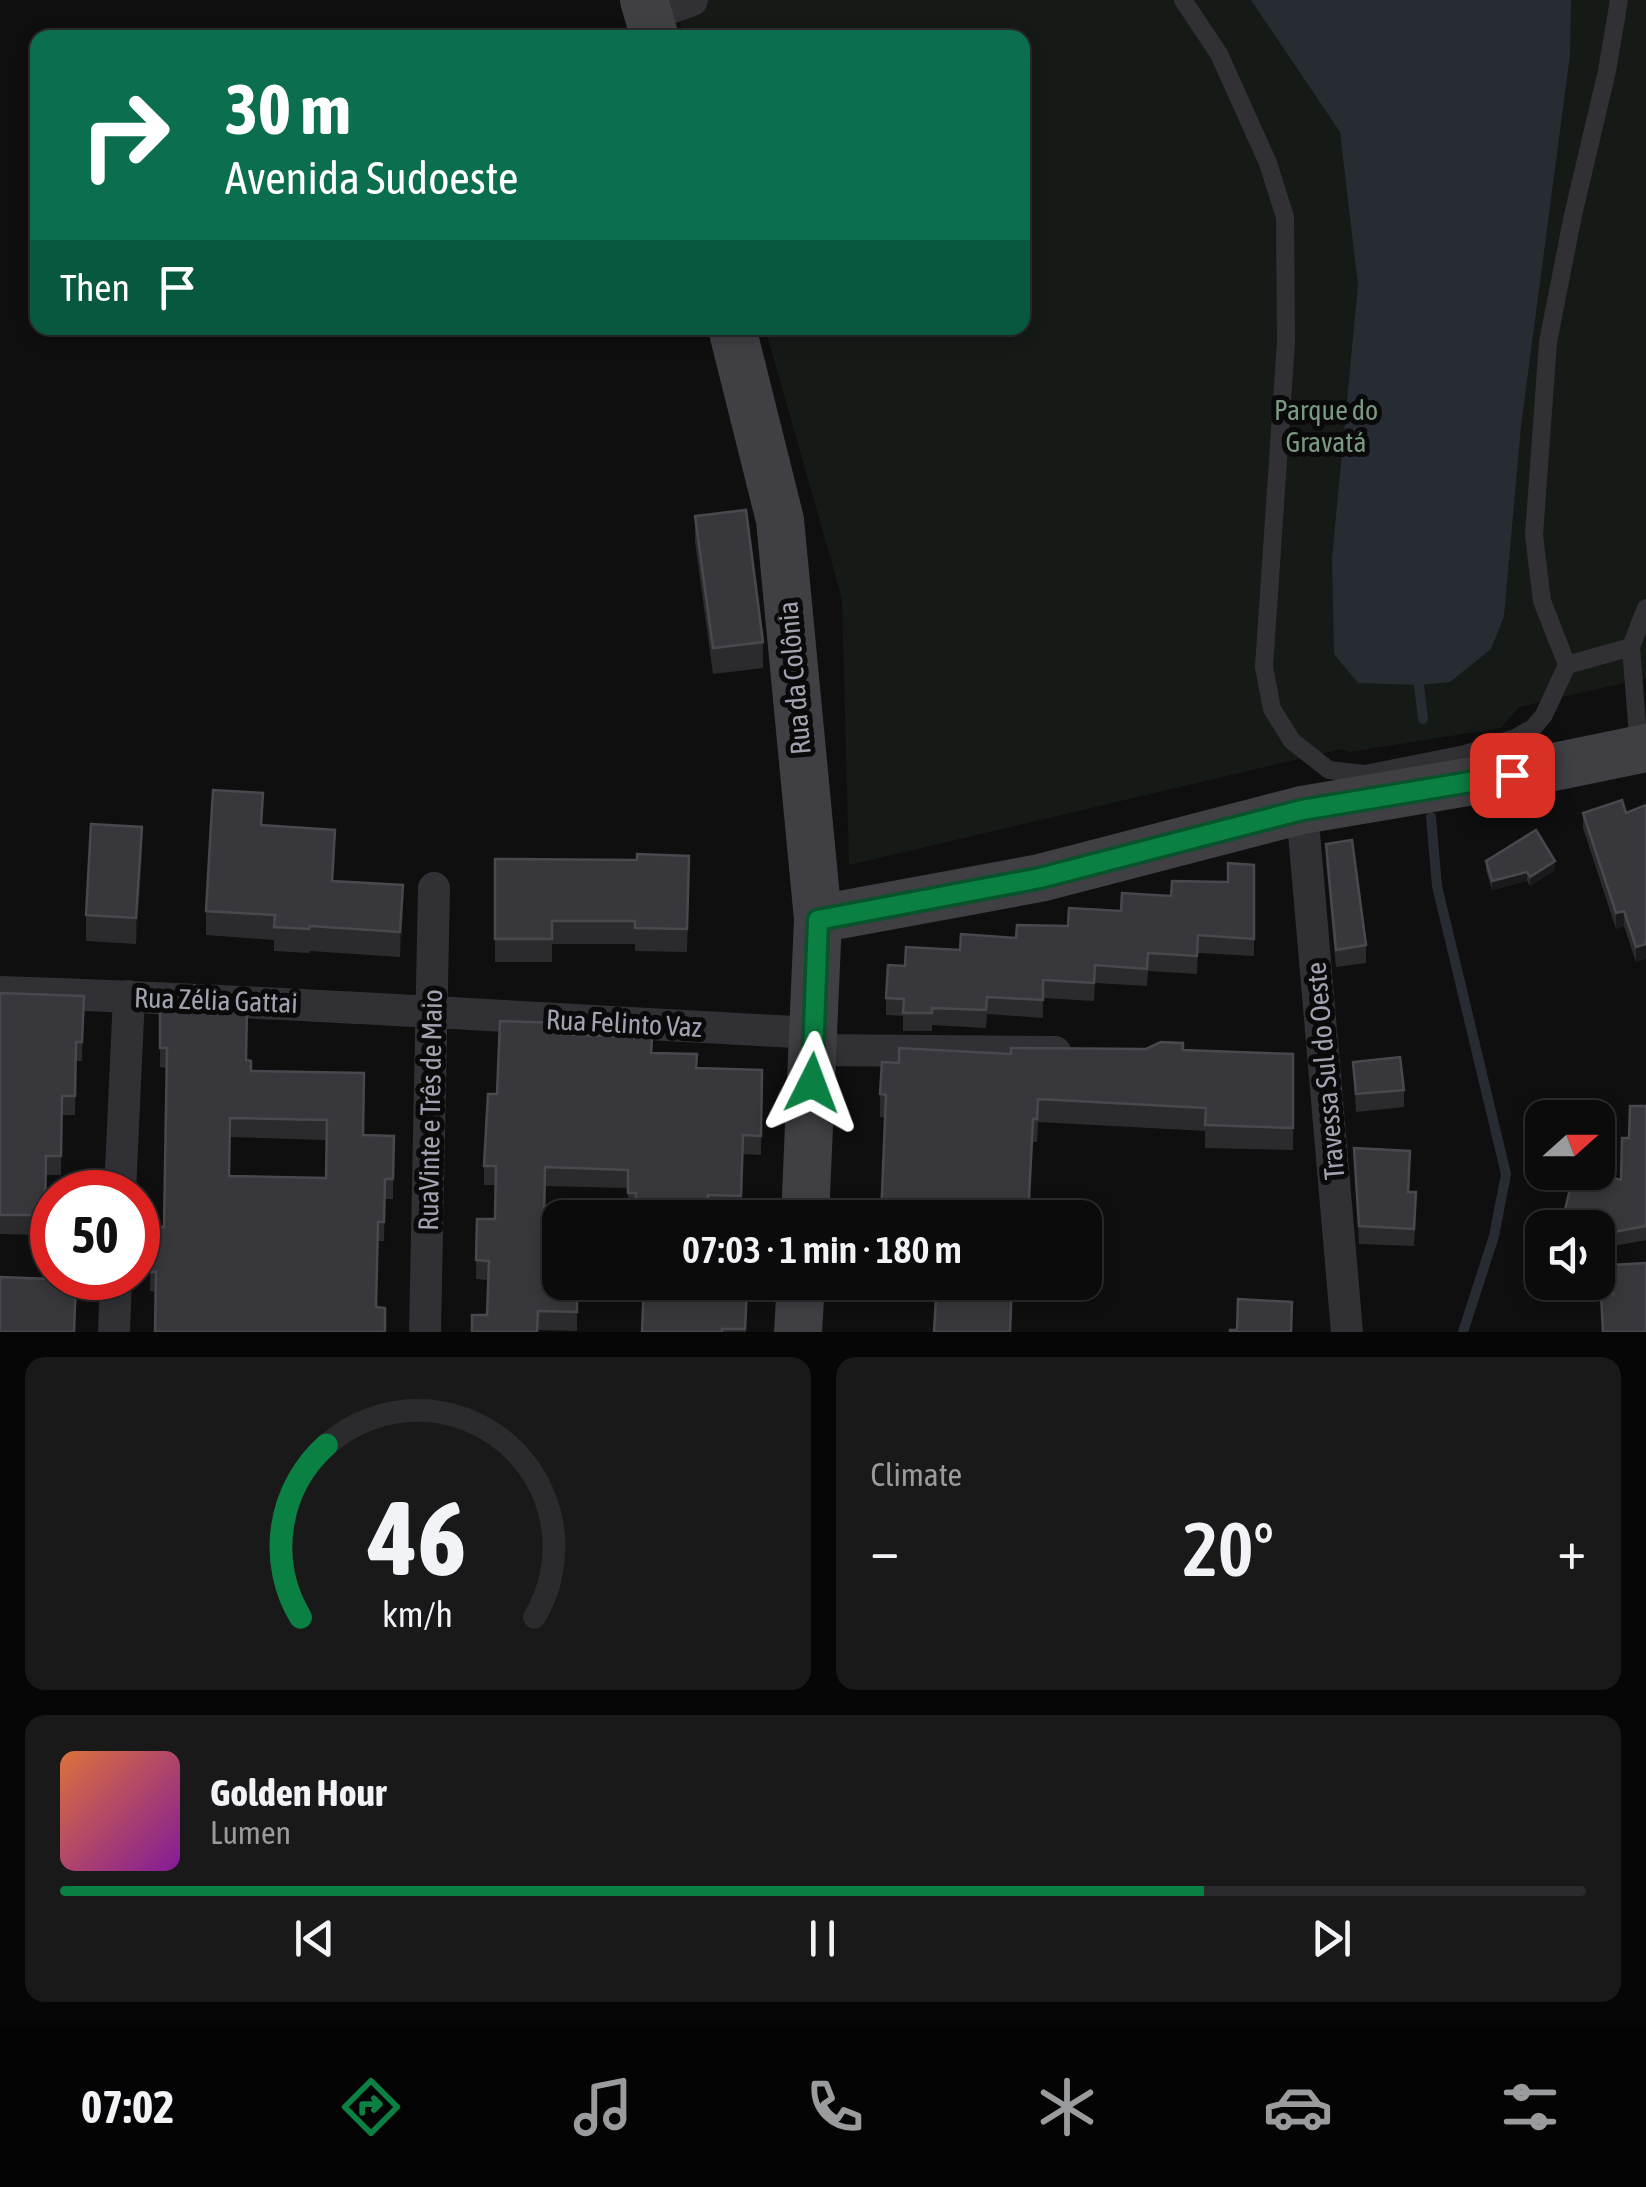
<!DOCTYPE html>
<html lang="en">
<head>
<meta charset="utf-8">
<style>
	body { margin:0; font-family:"Asap Condensed",sans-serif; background:#19191a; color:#f1f3f6; height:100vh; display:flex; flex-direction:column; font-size:38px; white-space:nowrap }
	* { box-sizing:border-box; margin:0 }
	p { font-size:32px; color:#9a9b9d }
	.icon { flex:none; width:55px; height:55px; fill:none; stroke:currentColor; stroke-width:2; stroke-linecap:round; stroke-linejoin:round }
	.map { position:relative; height:1332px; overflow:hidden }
	.panel { display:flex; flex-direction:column; gap:25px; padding:25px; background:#060607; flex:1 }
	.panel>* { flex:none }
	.guide { position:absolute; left:30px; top:30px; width:1000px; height:305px; border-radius:20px; box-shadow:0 5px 15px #0003,0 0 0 2px #2b2b2d; background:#0b6e4f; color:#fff; overflow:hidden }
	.needle { width:65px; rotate:69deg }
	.fabs { position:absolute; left:1525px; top:1100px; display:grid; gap:20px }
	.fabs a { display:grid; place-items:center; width:90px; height:90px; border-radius:20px; background:#0b0b0c; box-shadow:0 5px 15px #0003,0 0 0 2px #2b2b2d; font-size:50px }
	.speed { position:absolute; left:30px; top:1170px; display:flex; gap:20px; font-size:50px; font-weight:700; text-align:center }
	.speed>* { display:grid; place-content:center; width:130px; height:130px; border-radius:50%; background:#0b0b0c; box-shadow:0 5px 15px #0003,0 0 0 2px #2b2b2d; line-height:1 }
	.speed .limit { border:15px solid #d22; background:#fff; color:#111 }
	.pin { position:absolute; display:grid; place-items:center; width:85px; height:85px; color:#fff; margin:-42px; border-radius:20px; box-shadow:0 5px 15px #0006 }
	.me { position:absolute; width:110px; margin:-55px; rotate:3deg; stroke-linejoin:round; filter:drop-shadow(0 0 8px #0008) }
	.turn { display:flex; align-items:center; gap:35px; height:210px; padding:0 30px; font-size:45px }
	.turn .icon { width:130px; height:130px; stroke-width:2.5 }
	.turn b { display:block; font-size:70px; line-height:85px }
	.then { display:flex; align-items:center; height:95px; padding:0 30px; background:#0003; gap:20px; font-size:38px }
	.big { font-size:75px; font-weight:600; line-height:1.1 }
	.panel .card { flex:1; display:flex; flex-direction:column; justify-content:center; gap:15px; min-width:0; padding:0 35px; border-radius:20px; background:#19191a }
	.panel .dial { align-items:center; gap:0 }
	.dial svg { height:260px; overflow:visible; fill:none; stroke:#2b2b2d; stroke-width:7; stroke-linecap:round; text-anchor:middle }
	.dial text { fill:#f1f3f6; stroke:none }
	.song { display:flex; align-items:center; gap:30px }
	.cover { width:120px; height:120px; border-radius:15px; background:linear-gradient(135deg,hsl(20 70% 55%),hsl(290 70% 35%)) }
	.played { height:10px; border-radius:5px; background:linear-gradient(90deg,#0b8043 75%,#2b2b2d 75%) }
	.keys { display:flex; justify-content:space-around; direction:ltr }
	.heat { display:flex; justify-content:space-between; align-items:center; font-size:55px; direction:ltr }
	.panel .tiles { flex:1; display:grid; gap:25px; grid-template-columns:1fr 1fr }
	.card:last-child { grid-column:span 2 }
	.trip { position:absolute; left:542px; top:1200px; width:560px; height:100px; border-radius:20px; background:#0b0b0c; box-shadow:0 5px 15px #0003,0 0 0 2px #2b2b2d; font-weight:600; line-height:100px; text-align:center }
	.dock { display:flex; height:160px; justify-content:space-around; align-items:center; background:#040405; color:#9a9b9d }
	.dock .icon { width:70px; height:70px }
	.dock .on { color:#0b8043 }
	.dock b { font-size:45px; color:#f1f3f6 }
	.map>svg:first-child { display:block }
	.green { fill:#161a17 }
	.water { fill:#272b32 }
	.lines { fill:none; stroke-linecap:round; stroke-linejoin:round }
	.stream { stroke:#272b32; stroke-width:10 }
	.lane { stroke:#313135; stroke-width:18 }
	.street { stroke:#313135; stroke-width:32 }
	.secondary { stroke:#3f3f44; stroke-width:48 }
	.wall { fill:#2b2b2e; fill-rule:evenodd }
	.shaded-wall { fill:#1a1a1c }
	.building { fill:#38383c; stroke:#48494e; stroke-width:2.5; fill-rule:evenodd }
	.route-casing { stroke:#07532c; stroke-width:25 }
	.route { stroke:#0b8043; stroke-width:18 }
	.labels { text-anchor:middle; stroke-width:10; stroke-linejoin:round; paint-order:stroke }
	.park-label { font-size:28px; fill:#7a9982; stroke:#0a0a0b }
	.street-label { font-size:28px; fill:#a2a3b0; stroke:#0a0a0b }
</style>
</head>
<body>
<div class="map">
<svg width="1646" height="1332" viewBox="0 0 1646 1332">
	<rect width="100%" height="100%" fill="#0f0f10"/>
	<polygon class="green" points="673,0 1646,0 1646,678 1519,707 1501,728 1349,752 1341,749 849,865 842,599 765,328 1022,328 1022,38 684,37"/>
	<polygon class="water" points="1251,0 1571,0 1570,55 1521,426 1504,616 1491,649 1450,682 1419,685 1358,683 1334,654 1332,558 1358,285 1340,132"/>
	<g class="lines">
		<g class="stream">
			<polyline points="1419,685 1423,719"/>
			<polyline points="1431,817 1437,886 1506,1174 1494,1236 1463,1332"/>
		</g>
		<g class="lane">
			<polyline points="1183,0 1219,54 1268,163 1285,217 1286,342 1264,667 1272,709 1292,741 1329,770 1365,774 1465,754 1515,738 1533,728 1544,715 1567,665 1631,647"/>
			<polyline points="1567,665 1542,601 1534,535 1548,342 1573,215 1607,71 1619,0"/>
			<polyline points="1639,749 1631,647 1646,608"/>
		</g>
		<g class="street">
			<polyline points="649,16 692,0"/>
			<polyline points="1302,810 1347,1332"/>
			<path d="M0 992C272 1001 543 1019 815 1033"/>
			<polyline points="814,1050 1055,1052"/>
			<polyline points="120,1192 129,996"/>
			<polyline points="114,1332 116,1278"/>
			<polyline points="425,1332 434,888"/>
		</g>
		<g class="secondary">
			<polyline points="644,0 655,38"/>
			<polyline points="732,328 780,520 818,919 805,1218"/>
			<polyline points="818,919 1040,878 1302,810 1544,769 1646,748"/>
			<polyline points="798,1332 801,1282"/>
		</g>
	</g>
	<g class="wall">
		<polygon points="695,516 763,642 763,668 713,674 695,542"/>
		<polygon points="1646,805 1636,962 1624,926 1616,929 1583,828 1583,813 1626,813"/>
		<polygon points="262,825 335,854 333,881 403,910 400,957 310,951 309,953 274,951 274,940 206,935 206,911"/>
		<polygon points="1326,844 1366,945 1366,963 1336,967 1326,861"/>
		<polygon points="142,853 136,944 86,941 86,915"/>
		<polygon points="495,859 689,879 687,952 635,951 635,944 552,944 552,962 495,962"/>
		<polygon points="1486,861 1555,870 1530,886 1527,881 1492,890 1486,870"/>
		<polygon points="1254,865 1254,956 1198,953 1197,974 1148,971 1147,986 1095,983 1094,1001 1043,998 1043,1018 987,1014 986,1028 932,1025 932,1031 903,1031 903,1016 886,1015 886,998 905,966 960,950 1068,926 1171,896 1228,882"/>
		<polygon points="0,993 84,996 82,1061 76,1061 75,1115 62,1115 61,1175 46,1175 45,1235 0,1234"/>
		<path d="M160 1003 247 1060 251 1071 363 1135 394 1136 393 1199H385L384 1241H378L156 1292 150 1291 151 1227H164L167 1068 160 1067ZM230 1137 326 1140V1178L229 1176Z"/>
		<polygon points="558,1034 651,1053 697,1068 762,1070 761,1155 743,1154 741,1215 628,1212 628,1188 545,1186 545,1221 577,1282 577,1331 538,1330 487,1315 488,1280 476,1279 477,1219 495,1219 495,1185 484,1185 484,1166 497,1094"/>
		<polygon points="1183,1050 1293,1054 1293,1150 1205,1148 1205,1131 1038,1122 1037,1142 1033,1142 880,1117 880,1094 899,1063 1011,1054"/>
		<polygon points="1353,1062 1404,1090 1404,1107 1356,1112"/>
		<polygon points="1646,1106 1646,1240 1598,1249 1598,1228 1621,1180 1629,1138"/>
		<polygon points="1354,1148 1410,1168 1409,1192 1416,1210 1414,1246 1359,1244"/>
		<polygon points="747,1287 746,1332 642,1332"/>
	</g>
	<g class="shaded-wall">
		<polygon points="142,827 142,853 136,944 136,918"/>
		<polygon points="1555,861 1555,870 1530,886 1530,877"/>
		<polygon points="1527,872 1527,881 1492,890 1492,881"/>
		<polygon points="403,885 403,910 400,957 400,932"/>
		<polygon points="1624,911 1624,926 1616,929 1616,913"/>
		<polygon points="1646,944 1646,959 1636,962 1636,947"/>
	</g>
	<g class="building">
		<polygon points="746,510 763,642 713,648 695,516"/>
		<polygon points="213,790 263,793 261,825 335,830 332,881 403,885 400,932 310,926 309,929 274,927 275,915 206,911"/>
		<polygon points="1622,800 1626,813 1646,805 1646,944 1636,947 1624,911 1616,913 1583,813"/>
		<polygon points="91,824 142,827 136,918 86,915"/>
		<polygon points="1536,830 1555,861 1530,877 1527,872 1492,881 1486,861"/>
		<polygon points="1352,840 1366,945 1336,950 1326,844"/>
		<polygon points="637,854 689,856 687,929 635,928 635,921 552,921 552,939 495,939 495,859 637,860"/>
		<polygon points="1228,863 1254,865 1254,939 1198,935 1197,956 1148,953 1147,969 1095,965 1094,983 1043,980 1043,1000 987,997 986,1010 932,1008 932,1013 903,1013 904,999 886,998 888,965 905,966 906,947 960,950 961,934 1016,938 1017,925 1068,926 1069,908 1121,911 1122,893 1171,896 1172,881 1228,882"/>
		<polygon points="0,993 84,996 82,1042 76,1042 75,1096 62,1096 61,1156 46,1156 45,1215 0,1215"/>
		<path d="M160 1003 247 1005 246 1060 251 1061V1071L364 1073 363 1135 394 1136 393 1179H385L384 1222H378L376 1307 385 1308V1332H155L156 1272H150L151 1227H164L167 1048H160ZM230 1118 327 1120 326 1178 229 1176Z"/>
		<polygon points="500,1021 558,1023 558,1034 652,1038 651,1053 697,1054 696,1068 762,1070 761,1136 743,1135 741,1196 708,1195 708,1218 635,1218 636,1193 628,1193 628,1170 545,1167 544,1221 560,1221 560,1282 577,1282 577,1312 538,1311 537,1332 472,1332 472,1315 487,1315 489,1261 476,1260 477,1219 495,1219 496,1166 484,1166 488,1094 497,1094"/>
		<polygon points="1161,1042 1183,1043 1183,1050 1293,1054 1293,1128 1205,1125 1206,1108 1038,1099 1037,1119 1033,1119 1028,1218 881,1218 886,1095 880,1094 882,1062 899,1063 899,1048 1011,1054 1011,1048 1146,1049"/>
		<polygon points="1400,1057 1404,1090 1356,1094 1353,1062"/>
		<polygon points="1630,1106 1646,1106 1646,1226 1598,1235 1598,1228 1561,1227 1574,1172 1591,1172 1621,1180 1622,1138 1629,1138"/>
		<polygon points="1354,1148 1410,1151 1408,1192 1416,1192 1414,1229 1359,1226"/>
		<polygon points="1646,1263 1646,1332 1603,1332 1601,1295 1613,1294 1612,1265"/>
		<polygon points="0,1277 76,1280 74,1332 0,1332"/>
		<polygon points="937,1282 1012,1282 1010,1332 934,1332"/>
		<polygon points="644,1284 747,1287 745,1329 722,1329 722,1332 642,1332"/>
		<polygon points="1238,1299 1292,1302 1291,1332 1230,1332 1230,1330 1237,1330"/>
	</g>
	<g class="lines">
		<defs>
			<polyline id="route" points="812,1083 818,920 1040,878 1302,810 1512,775"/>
		</defs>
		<use href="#route" class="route-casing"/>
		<use href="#route" class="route"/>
	</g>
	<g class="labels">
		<g class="park-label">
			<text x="1326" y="420">Parque do<tspan x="1326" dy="32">Gravatá</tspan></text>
		</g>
		<g class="street-label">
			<text transform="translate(794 678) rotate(-95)" y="10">Rua da Colônia</text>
			<text transform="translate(216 1000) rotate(2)" y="10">Rua Zélia Gattai</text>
			<text transform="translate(624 1023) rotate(3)" y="10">Rua Felinto Vaz</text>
			<text transform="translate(1325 1071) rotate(-95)" y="10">Travessa Sul do Oeste</text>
			<text transform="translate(430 1110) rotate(-89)" y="10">RuaVinte e Três de Maio</text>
		</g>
	</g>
</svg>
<div class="fabs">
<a><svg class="needle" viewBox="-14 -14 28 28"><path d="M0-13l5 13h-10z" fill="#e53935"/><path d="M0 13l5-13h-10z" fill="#9a9b9d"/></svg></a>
<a><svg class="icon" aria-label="sound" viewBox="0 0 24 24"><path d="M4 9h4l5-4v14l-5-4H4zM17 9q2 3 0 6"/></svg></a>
</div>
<div class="speed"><div class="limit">50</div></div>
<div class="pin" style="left:1512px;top:775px;background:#d93025"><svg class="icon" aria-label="arrive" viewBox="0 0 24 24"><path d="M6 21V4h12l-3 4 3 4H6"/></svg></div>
<svg class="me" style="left:812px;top:1083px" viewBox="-20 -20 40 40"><path d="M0-17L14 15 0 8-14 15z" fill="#0b8043" stroke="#fff" stroke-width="4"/></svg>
<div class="trip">07:03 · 1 min · 180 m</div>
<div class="guide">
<div class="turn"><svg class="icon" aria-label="right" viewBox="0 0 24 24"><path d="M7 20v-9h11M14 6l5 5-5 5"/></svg><div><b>30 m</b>Avenida Sudoeste</div></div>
<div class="then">Then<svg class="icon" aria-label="arrive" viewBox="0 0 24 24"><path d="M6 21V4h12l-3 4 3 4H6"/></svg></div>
</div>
</div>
<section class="panel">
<div class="tiles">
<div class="card dial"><svg viewBox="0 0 100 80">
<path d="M14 69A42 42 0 1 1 86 69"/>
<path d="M14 69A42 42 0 0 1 22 16" stroke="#0b8043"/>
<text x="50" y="56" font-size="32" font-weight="700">46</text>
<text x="50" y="72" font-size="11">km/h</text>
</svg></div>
<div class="card"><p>Climate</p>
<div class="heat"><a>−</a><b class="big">20°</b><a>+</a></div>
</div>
<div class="card">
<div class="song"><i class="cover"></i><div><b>Golden Hour</b><p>Lumen</p></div></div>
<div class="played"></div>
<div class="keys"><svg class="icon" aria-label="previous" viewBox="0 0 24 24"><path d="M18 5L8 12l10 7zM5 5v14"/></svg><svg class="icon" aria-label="pause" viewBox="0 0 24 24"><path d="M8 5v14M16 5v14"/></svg><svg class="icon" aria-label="next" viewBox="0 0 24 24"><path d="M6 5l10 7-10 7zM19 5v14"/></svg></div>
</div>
</div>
</section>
<nav class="dock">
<b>07:02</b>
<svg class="icon on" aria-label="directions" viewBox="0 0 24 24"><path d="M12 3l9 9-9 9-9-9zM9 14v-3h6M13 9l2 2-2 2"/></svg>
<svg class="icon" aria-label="music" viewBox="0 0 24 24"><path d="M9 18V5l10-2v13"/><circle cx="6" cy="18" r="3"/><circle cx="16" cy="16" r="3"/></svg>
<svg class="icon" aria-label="phone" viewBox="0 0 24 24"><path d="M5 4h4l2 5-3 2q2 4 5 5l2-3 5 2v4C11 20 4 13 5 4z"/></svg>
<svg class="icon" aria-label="climate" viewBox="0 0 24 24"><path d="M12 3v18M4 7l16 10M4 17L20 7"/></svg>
<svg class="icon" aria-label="car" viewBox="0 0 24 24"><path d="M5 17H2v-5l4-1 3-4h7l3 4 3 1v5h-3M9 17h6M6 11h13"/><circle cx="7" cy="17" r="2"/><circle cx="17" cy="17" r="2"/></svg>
<svg class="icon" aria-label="filters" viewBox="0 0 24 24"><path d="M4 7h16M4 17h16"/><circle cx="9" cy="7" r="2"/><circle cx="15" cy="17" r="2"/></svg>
</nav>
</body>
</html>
